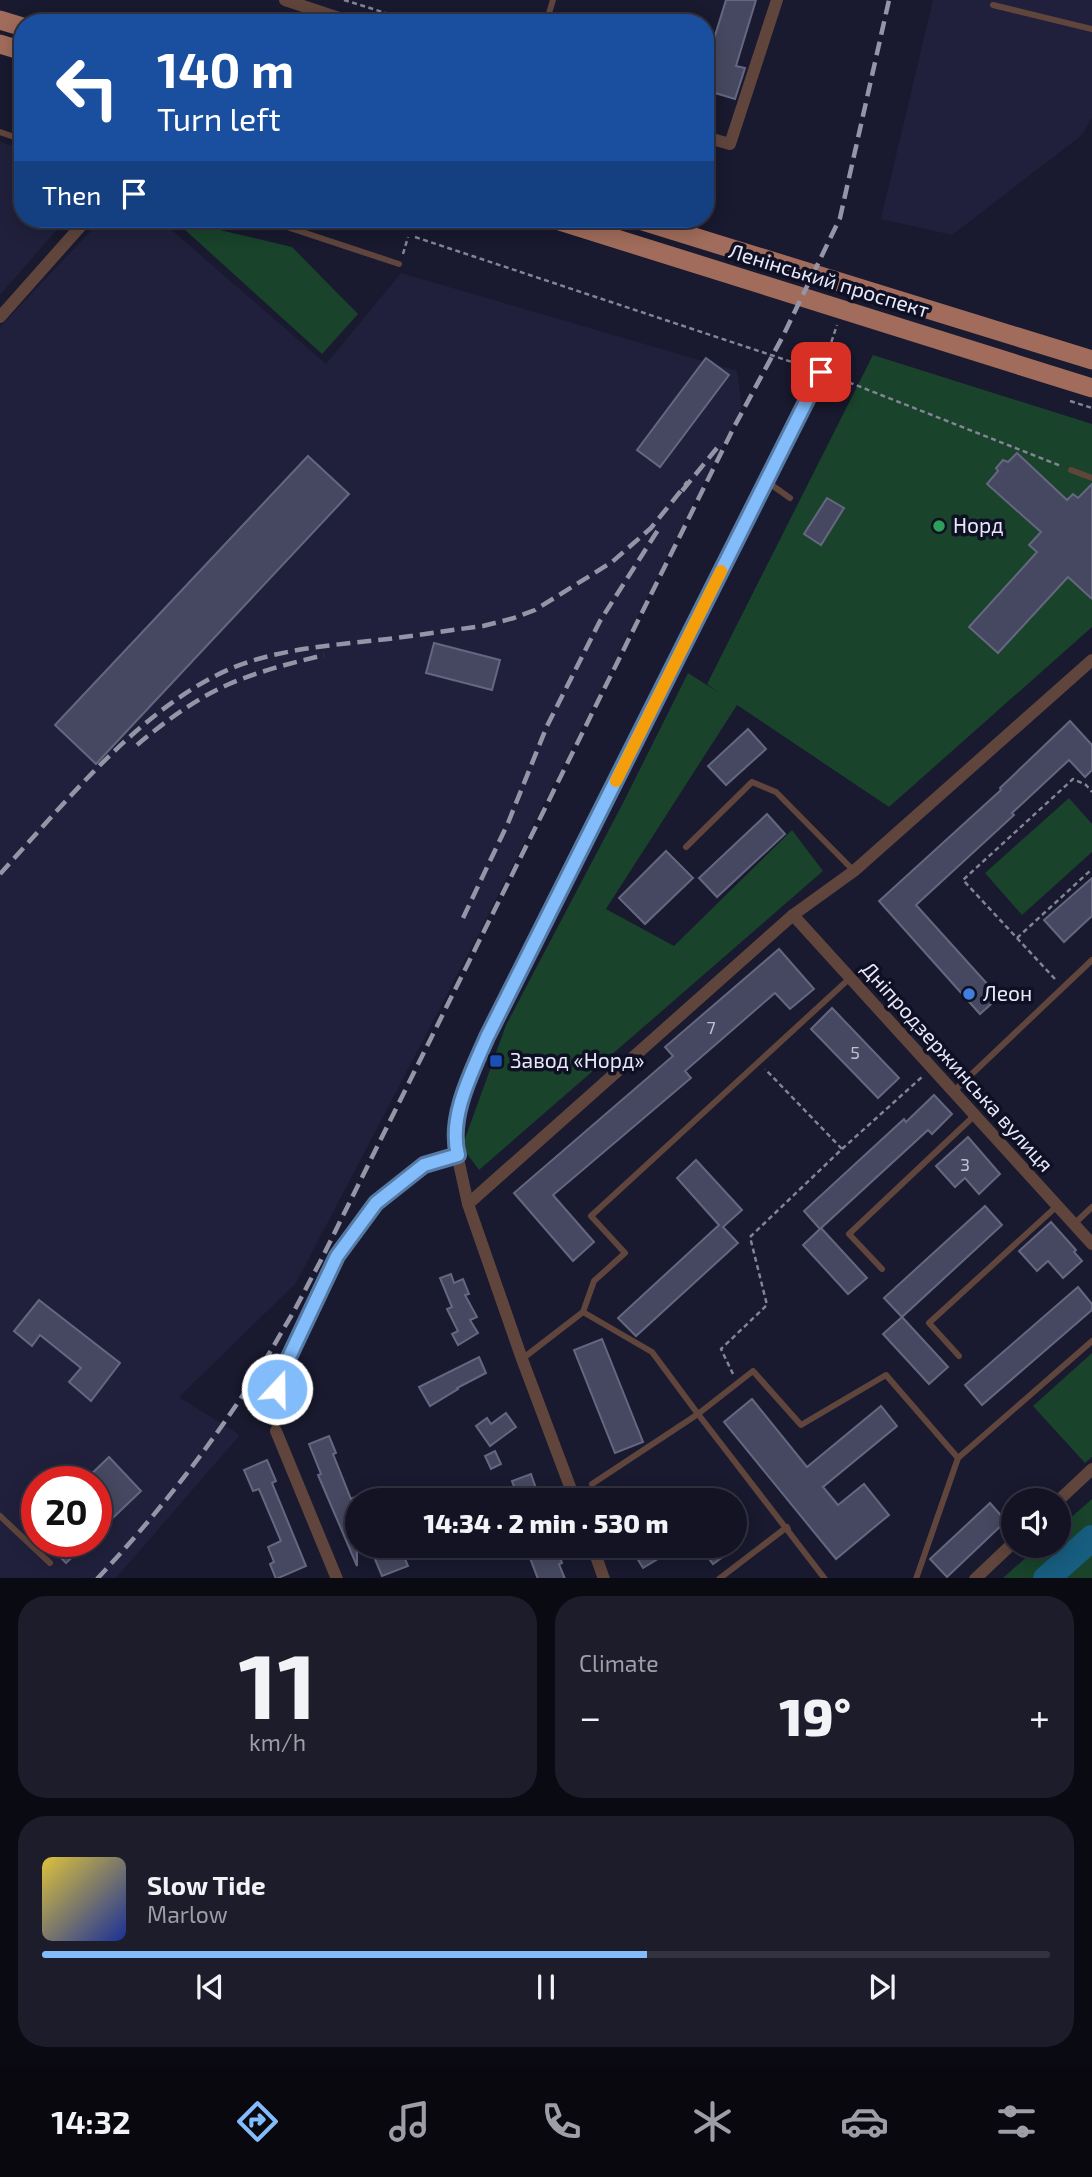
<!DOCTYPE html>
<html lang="en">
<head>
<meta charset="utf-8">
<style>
	body { margin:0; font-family:"Exo 2",sans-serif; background:#1c1c2b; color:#f1f3f6; height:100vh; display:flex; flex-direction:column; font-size:26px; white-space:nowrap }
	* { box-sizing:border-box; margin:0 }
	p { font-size:23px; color:#9d9ea6 }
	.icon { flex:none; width:38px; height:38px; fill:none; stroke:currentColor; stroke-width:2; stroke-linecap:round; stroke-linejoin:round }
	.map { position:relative; height:1578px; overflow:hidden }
	.details { display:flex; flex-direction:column; gap:18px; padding:18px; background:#0a0a13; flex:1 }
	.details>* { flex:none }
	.banner { position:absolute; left:14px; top:14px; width:700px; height:214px; border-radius:28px; box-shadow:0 4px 18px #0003,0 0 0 2px #323241; background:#1a4fa0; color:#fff; overflow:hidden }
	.fabs { position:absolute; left:1001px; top:1488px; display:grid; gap:14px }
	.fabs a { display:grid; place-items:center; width:70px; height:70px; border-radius:50%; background:#131323; box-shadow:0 4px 18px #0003,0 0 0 2px #323241; font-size:35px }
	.speed { position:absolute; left:21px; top:1466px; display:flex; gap:14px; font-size:35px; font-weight:700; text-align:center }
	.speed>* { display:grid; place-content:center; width:91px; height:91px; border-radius:50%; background:#131323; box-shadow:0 4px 18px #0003,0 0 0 2px #323241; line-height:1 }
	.speed .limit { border:10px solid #d22; background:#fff; color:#111 }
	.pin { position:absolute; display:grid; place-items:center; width:60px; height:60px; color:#fff; margin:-30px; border-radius:14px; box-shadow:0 4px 10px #0006 }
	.me { position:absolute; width:77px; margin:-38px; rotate:21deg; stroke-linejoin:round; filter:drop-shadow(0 0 5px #0008) }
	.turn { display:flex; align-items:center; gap:24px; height:147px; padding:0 28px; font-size:32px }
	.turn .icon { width:91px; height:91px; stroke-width:2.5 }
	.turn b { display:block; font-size:49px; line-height:60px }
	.then { display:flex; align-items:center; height:66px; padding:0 28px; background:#0003; gap:14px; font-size:26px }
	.big { font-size:52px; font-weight:800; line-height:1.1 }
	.details .widget { flex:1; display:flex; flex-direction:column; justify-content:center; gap:10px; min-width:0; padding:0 24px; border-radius:28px; background:#1c1c2b }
	.details .dial { align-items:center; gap:0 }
	.dial b { font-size:91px; line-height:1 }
	.song { display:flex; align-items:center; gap:21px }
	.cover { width:84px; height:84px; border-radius:10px; background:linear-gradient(135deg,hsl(50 70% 55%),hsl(230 70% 35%)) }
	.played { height:7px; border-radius:4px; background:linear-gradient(90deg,#83bcfb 60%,#323241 60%) }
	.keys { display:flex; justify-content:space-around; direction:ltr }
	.heat { display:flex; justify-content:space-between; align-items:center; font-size:38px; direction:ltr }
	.details .tiles { flex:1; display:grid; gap:18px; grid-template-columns:1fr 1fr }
	.widget:last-child { grid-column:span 2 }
	.trip { position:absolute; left:345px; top:1488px; width:402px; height:70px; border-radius:35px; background:#131323; box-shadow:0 4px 18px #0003,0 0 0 2px #323241; font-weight:800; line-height:70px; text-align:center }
	.dock { display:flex; height:112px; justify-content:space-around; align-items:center; background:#08080e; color:#9d9ea6 }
	.dock .icon { width:49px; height:49px }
	.dock .current { color:#83bcfb }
	.dock b { font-size:32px; color:#f1f3f6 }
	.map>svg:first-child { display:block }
	.built { fill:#20203c; fill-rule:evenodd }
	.green { fill:#19432b }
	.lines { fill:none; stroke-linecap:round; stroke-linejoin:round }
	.river { stroke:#175d7f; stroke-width:26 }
	.building { fill:#464861; stroke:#656781; stroke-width:2 }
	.path { stroke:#838496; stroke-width:2.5; stroke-dasharray:5 3.5; stroke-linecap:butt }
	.service { stroke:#5f453c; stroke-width:6 }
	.pedestrian { stroke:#5f453c; stroke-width:10 }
	.minor { stroke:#5f453c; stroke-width:12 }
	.primary { stroke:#a16c5b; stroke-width:19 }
	.rail { stroke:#9495a7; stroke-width:4.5; stroke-dasharray:14 7; stroke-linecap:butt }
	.route-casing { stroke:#557aa3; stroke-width:18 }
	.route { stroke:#83bcfb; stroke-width:12 }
	.slow { stroke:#f59e0b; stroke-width:12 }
	.leisure-dot { fill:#2e9e5b; stroke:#101025; stroke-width:2.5 }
	.shop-dot { fill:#3f7fe0; stroke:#101025; stroke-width:2.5 }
	.transit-dot { fill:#1a4fb4; stroke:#101025; stroke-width:2.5 }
	.labels { text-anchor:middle; stroke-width:7; stroke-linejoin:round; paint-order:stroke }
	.number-label { font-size:18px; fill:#bfc1d2 }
	.street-label { font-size:21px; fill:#e7e9f8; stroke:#101025 }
	.poi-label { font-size:21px; fill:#e7e9f8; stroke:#101025; text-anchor:start }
</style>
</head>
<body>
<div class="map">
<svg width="1092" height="1579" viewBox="0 0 1092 1579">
	<rect width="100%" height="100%" fill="#19192f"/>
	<g class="built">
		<polygon points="933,0 1092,0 1092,118 1082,135 952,235 881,219"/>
		<polygon points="0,142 23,149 23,219 66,219 0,295"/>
		<path d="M102 219H159L326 364 401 273 737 371 742 408 474 943 296 1283 179 1397 240 1435 116 1578H0V327ZM37 1482H96V1542H37Z"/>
	</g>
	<g class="green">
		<polygon points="173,219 292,247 358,314 322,354"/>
		<polygon points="873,355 1092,424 1092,627 889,807 737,705 606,909 674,946 792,830 823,871 479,1170 462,1147 506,1025 623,803 688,673 718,692 707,684"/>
		<polygon points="1069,798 1092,824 1092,852 1022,915 985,873"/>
		<polygon points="1092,1353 1092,1457 1085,1463 1033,1406"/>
		<polygon points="1092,1499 1092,1578 1003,1578 1040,1545 1059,1545 1059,1528"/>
	</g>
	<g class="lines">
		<polyline class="river" points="1046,1579 1092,1538"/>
	</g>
	<g class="building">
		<polygon points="726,0 756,0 736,66 745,68 735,99 705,90 705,54 709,55"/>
		<polygon points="706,358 729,375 660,467 637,450"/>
		<polygon points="1017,453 1067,500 1073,494 1078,498 1092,484 1092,599 1068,577 998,653 969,627 1037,552 1029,545 1041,532 987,484 998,471 996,468 1003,460 1008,462"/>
		<polygon points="308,456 349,494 96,764 55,725"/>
		<polygon points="827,498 844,508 821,545 804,534"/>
		<polygon points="434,643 500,660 492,690 426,673"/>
		<polygon points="1070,721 1092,745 1092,770 1085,777 1069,760 1012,813 1014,815 916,905 999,997 980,1014 879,901 1001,790 1000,788"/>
		<polygon points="748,729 766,749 726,785 708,766"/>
		<polygon points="767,814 785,834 717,897 699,878"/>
		<polygon points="666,851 693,878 645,924 619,898"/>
		<polygon points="1092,878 1092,916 1064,942 1044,920"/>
		<polygon points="779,949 814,989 790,1009 775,993 685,1071 691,1078 553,1195 594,1242 573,1261 514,1193 673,1056 665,1047"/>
		<polygon points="832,1008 899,1078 878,1098 811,1029"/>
		<polygon points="934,1095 952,1114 932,1134 928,1130 820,1229 804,1211 904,1119 906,1122"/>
		<polygon points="968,1137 1000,1174 979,1194 965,1178 955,1187 936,1166"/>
		<polygon points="696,1160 742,1210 723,1227 738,1243 636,1336 618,1318 719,1225 677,1178"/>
		<polygon points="985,1206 1002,1225 902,1317 884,1298"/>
		<polygon points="1051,1222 1076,1250 1074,1252 1082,1261 1063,1278 1048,1261 1037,1271 1019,1251"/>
		<polygon points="821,1228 867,1278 848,1294 803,1245"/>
		<polygon points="451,1274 454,1283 463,1279 469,1294 465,1295 477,1317 470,1320 478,1333 458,1345 452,1334 458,1331 447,1309 452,1307 440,1278"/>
		<polygon points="1078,1287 1092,1304 1092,1310 982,1405 965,1385"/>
		<polygon points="39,1300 120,1363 91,1401 69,1382 81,1368 40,1335 32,1346 14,1331"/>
		<polygon points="902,1317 948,1367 929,1384 883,1334"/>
		<polygon points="602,1339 643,1442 615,1453 574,1350"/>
		<polygon points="479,1357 486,1373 457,1388 458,1389 430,1406 419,1387"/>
		<polygon points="752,1399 807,1467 881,1406 897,1426 823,1487 838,1505 864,1484 889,1515 836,1559 724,1422"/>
		<polygon points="506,1413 516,1427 490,1446 476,1426 487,1418 491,1424"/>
		<polygon points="329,1436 336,1453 333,1454 351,1499 357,1496 357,1566 318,1475 321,1474 309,1444"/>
		<polygon points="495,1451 501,1464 491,1469 485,1456"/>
		<polygon points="109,1457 141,1491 96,1534 96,1482 83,1482"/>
		<polygon points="267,1460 276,1481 272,1483 306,1566 276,1579 270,1564 274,1562 268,1547 281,1541 259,1489 253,1491 244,1470"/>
		<polygon points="531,1474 539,1497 532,1500 519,1500 512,1481"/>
		<polygon points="990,1503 1006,1521 947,1577 930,1559"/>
		<polygon points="46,1542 88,1542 66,1563"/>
		<polygon points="369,1545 399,1545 408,1566 382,1576"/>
		<polygon points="525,1545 556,1545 562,1563 559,1564 565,1579 538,1579"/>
		<polygon points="629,1545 681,1545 643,1568"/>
		<polygon points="699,1545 739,1545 713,1564"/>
	</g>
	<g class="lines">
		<g class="path">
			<polyline points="344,0 418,23"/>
			<polyline points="415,237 810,368"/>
			<polyline points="403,254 408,237"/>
			<polyline points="826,358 837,325"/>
			<polyline points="833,376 1061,466"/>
			<polyline points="1070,401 1092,408"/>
			<polyline points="1017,938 1092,869"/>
			<polyline points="1055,979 963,880 1073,779 1086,785 1092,792"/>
			<polyline points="842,1149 923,1076"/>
			<polyline points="733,1374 721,1349 767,1305 750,1237 842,1149 765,1069"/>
		</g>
		<g class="service">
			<polyline points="993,5 1092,29"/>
			<polyline points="546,23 553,0"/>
			<polyline points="0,132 23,140"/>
			<polyline points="263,219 399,264"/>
			<polyline points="1071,470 1092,478"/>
			<polyline points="766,481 790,498"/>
			<polyline points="686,847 752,782 776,792 854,871"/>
			<polyline points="954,1091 1092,960"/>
			<polyline points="1074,1224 1092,1207"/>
			<polyline points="882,1269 849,1234 975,1115"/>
			<polyline points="583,1312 594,1281 625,1253 591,1216 850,978"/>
			<polyline points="959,1356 929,1323 1057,1206"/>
			<polyline points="522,1359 583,1312 652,1352 698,1414 592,1484"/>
			<polyline points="276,1431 273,1403 281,1374 337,1256 376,1203 423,1165 458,1155"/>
			<polyline points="958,1458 1092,1341"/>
			<polyline points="0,1516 50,1563"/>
			<polyline points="719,1579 787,1527 788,1529"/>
			<polyline points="825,1579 698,1414 753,1371 801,1425 886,1375 958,1458 916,1579"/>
		</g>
		<polyline class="pedestrian" points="412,225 414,219"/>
		<g class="minor">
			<polyline points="285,0 354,23"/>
			<polyline points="705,137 730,144 777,0"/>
			<polyline points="0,317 87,219"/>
			<polyline points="793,915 1092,1244"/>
			<polyline points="468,1204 793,915 854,871 1092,660"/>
			<polyline points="276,1431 337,1579"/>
			<polyline points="575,1500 522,1359 468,1204 455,1145 462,1095 487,1037 821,372"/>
			<polyline points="1059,1500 1092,1469"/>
			<polyline points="592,1545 604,1579"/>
			<polyline points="975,1579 1013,1543"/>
		</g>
		<g class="primary">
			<polyline points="0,20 23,27"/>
			<polyline points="0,44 23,51"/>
			<polyline points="553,219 1092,388"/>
			<polyline points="636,219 1092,360"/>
		</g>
		<g class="rail">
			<polyline points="682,491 717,448"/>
			<path d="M137 745C168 719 202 694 239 680 267 669 296 662 324 655"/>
			<path d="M0 874C66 802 141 707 232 668 281 648 336 645 388 639 420 635 451 630 483 626L514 618 535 610 612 562 651 528 688 482"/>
			<polyline points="463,918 508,823 547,726 600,621 658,530"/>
			<path d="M97 1579C168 1503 233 1418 284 1328 297 1307 308 1284 320 1262L733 429 783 336 840 218 889 0"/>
		</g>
	</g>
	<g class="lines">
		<defs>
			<path id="route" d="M277 1389 281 1374 337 1256 376 1203 424 1165 458 1155C448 1117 472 1072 487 1037L821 372"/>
		</defs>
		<use href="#route" class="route-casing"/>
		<use href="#route" class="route"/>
		<polyline class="slow" points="616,781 721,571"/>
	</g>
	<circle class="leisure-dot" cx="939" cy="526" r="7"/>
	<circle class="shop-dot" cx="969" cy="994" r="7"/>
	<rect class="transit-dot" x="489" y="1054" width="14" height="14" rx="3.5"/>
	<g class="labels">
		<g class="number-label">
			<text x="711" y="1034">7</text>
			<text x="855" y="1059">5</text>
			<text x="965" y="1171">3</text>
		</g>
		<g class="street-label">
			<text transform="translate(829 281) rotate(17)" y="7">Ленінський проспект</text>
			<text transform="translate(957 1067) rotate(48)" y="7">Дніпродзержинська вулиця</text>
		</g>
		<g class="poi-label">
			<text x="953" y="533">Норд</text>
			<text x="983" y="1001">Леон</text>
			<text x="510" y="1068">Завод «Норд»</text>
		</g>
	</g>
</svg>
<div class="fabs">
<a><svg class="icon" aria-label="sound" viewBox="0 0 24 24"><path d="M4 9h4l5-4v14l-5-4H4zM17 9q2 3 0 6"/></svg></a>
</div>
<div class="speed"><div class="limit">20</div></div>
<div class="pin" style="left:821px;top:372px;background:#d93025"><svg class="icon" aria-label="arrive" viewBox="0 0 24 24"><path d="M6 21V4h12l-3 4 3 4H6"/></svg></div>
<svg class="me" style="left:277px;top:1389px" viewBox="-20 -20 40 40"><circle r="17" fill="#83bcfb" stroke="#fff" stroke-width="3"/><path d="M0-11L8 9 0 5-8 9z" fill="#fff"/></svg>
<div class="trip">14:34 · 2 min · 530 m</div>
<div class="banner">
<div class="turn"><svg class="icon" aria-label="left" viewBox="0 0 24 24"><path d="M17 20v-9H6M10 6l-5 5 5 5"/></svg><div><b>140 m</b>Turn left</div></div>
<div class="then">Then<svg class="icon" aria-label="arrive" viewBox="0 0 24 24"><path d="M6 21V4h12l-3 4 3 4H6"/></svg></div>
</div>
</div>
<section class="details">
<div class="tiles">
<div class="widget dial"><b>11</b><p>km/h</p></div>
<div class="widget"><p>Climate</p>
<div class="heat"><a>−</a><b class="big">19°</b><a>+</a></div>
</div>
<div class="widget">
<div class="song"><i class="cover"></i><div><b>Slow Tide</b><p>Marlow</p></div></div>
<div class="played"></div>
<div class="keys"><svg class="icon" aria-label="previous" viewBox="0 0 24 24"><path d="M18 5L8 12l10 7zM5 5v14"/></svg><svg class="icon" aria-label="pause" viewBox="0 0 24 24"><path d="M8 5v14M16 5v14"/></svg><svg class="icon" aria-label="next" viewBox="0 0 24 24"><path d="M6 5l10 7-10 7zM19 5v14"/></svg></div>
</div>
</div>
</section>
<nav class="dock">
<b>14:32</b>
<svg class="icon current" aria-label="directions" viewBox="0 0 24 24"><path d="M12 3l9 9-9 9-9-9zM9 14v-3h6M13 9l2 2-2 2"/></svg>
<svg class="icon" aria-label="music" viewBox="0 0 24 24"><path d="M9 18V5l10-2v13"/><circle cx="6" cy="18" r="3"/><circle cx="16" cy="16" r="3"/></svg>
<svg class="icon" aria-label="phone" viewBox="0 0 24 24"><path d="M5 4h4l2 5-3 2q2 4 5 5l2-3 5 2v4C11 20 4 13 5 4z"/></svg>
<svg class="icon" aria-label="climate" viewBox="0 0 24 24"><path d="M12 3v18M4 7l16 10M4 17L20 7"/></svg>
<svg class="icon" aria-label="car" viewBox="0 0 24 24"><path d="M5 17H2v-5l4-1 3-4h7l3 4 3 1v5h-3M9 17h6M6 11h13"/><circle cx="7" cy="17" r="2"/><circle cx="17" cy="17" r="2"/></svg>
<svg class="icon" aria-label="filters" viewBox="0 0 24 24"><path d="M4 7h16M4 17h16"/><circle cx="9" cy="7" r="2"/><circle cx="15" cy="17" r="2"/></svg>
</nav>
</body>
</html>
